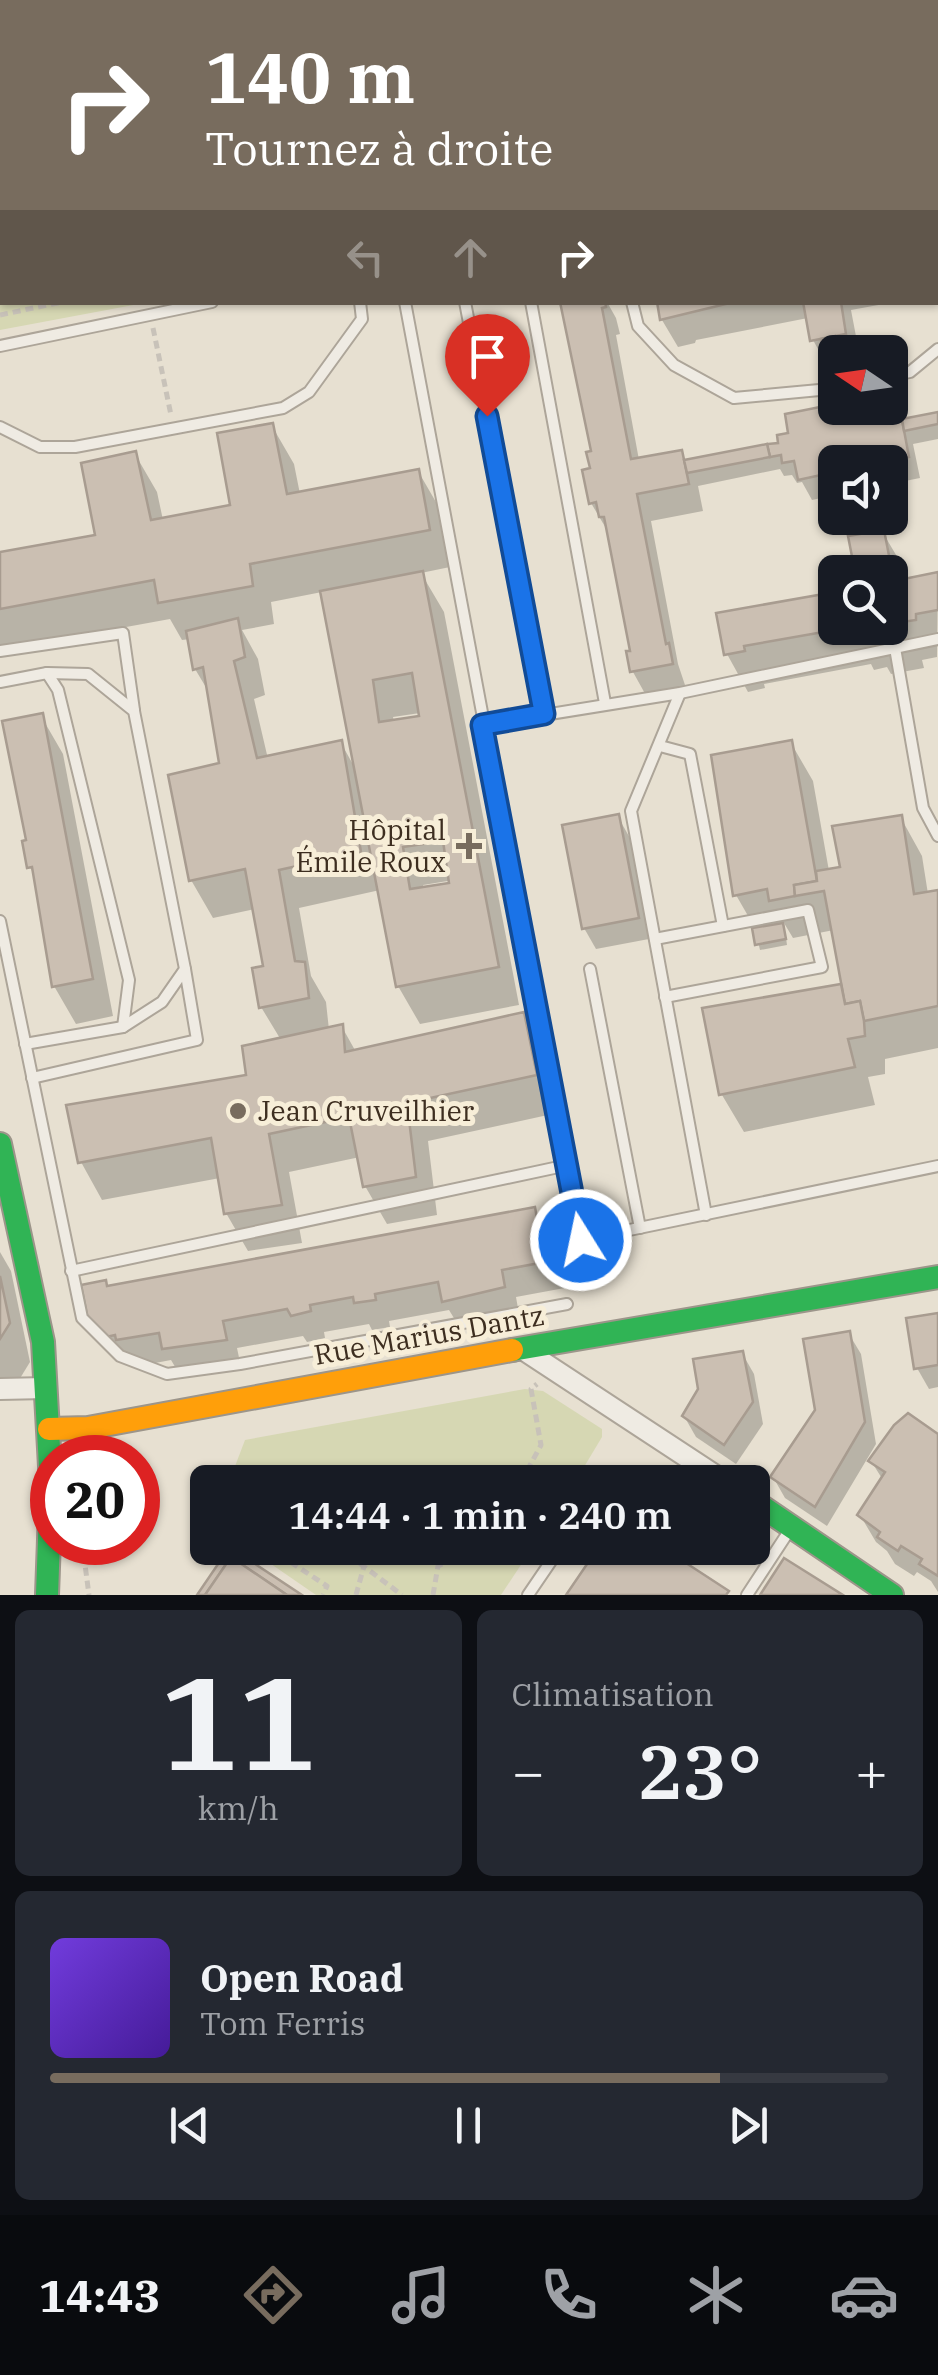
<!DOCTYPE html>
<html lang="fr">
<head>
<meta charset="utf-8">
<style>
	body { margin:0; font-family:"IBM Plex Serif",serif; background:#242831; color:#f1f3f6; height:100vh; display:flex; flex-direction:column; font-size:38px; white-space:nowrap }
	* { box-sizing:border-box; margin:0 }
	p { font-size:32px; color:#9ea1a6 }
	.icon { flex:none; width:55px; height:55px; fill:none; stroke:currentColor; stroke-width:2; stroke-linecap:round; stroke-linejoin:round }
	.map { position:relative; height:1595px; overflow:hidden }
	.side { display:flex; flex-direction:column; gap:15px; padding:15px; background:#0d0f14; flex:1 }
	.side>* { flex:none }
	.top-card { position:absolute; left:0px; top:0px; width:940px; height:305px; box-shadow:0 2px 8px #0004; background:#786c5e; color:#fff; overflow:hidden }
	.needle { width:65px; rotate:283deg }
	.buttons { position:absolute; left:818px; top:335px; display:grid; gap:20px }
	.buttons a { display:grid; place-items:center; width:90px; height:90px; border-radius:15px; background:#171b24; box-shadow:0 2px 8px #0004; font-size:50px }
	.speed { position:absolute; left:30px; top:1435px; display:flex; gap:20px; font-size:50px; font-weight:700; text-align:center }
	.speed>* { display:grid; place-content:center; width:130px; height:130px; border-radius:50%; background:#171b24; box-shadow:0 2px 8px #0004; line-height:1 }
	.speed .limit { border:15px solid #d22; background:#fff; color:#111 }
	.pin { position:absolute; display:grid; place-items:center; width:85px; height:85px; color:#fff; margin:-102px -42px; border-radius:50% 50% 50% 0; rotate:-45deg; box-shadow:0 0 10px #0007 }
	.pin .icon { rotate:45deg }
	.me { position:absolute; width:110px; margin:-55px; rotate:350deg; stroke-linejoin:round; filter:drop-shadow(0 0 8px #0008) }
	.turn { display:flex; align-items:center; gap:35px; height:210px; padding:0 40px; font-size:45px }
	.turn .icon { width:130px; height:130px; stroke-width:2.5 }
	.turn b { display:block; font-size:70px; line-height:85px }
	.lanes { display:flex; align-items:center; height:95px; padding:0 40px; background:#0003; justify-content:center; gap:50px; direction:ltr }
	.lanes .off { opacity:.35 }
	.big { font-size:75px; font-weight:600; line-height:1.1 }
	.side .tile { flex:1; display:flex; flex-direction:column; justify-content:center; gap:15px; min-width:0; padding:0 35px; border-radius:15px; background:#242831 }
	.side .dial { align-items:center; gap:0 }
	.dial b { font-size:130px; line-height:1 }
	.song { display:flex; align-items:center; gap:30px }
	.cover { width:120px; height:120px; border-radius:15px; background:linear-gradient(135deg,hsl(260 70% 55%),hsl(260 70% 35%)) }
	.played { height:10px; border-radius:5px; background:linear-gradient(90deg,#786c5e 80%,#363941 80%) }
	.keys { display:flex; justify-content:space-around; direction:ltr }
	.heat { display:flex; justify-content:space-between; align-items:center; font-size:55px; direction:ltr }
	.side .tiles { flex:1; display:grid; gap:15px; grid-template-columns:1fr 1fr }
	.tile:last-child { grid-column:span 2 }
	.trip { position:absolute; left:190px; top:1465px; width:580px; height:100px; border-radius:15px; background:#171b24; box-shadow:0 2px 8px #0004; font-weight:600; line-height:100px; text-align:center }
	.menu { display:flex; height:160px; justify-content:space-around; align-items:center; background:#090b0e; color:#9ea1a6 }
	.menu .icon { width:70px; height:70px }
	.menu .active { color:#786c5e }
	.menu b { font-size:45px; color:#f1f3f6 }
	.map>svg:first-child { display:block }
	.green { fill:#d6d7b3 }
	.shadow { fill:#0003; fill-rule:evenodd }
	.building { fill:#cbbfb2; stroke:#a89c90; stroke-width:2.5; fill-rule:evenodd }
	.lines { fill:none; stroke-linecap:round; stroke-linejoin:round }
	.lane-casing { stroke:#ada599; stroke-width:14 }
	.street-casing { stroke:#ada599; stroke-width:24 }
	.fast-casing { stroke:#9c958a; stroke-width:26 }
	.slow-casing { stroke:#9c958a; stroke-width:26 }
	.path { stroke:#c8c2b9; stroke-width:5; stroke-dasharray:8 5; stroke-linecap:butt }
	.lane { stroke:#efebe3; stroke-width:10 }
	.street { stroke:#efebe3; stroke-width:20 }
	.fast { stroke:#30b455; stroke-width:22 }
	.slow { stroke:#ff9f0a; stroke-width:22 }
	.route-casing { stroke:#114b97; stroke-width:25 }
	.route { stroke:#1a73e8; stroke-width:18 }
	.poi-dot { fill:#786c5e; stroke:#f7eed8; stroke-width:4 }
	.labels { text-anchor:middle; stroke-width:10; stroke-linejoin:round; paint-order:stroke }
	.poi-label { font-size:28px; fill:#3d2e20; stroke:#f7eed8; text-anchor:end }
	.street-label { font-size:28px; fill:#3d2e20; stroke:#f7eed8 }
</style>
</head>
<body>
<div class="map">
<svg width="938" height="1595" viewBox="0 0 938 1595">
	<rect width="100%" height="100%" fill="#e7e0d1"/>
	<g class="green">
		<polygon points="0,0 938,0 938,152 938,2 2,2 2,302 144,303 0,330"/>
		<polygon points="525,1389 543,1391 602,1429 602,1437 575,1482 229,1482 245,1440"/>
		<polygon points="248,1548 532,1548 501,1595 316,1595"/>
	</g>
	<g class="shadow">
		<polygon points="563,302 607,302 616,318 620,334 616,335 639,460 681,453 687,462 780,445 835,407 890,408 890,396 896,395 908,420 938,415 938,439 913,444 920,478 890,484 890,462 835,462 835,495 812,500 802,482 797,483 792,475 784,476 780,469 698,486 703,511 651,521 678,664 687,691 648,699 633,672 629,654 633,653 607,530 591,503 594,453"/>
		<polygon points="659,302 895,302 851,310 859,352 835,352 835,400 829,369 813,340 808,318 696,340 695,343 678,347 662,320"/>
		<path d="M272 426 294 464 300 494 418 471 440 509 450 567 421 573 444 612 519 1005 420 1024 398 986 380 890 299 908 311 976 326 1002 329 1030 342 1027 356 1052 523 1015 545 1053 557 1113 428 1141 437 1215 387 1224 365 1186 360 1157 289 1172 302 1243 248 1251 226 1213 220 1178 102 1200 81 1162 249 1077 281 1040 261 1007 266 968 255 909 213 918 191 880 222 765 210 694 195 669 190 639 182 640 170 619 0 650V554L97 537 135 454 157 492 163 520 233 507ZM322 592 355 768 341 743 268 759 254 699 265 695 258 659 242 630 274 624 271 602ZM427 712V717L394 722 393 717ZM460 879 461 883 424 889 423 885Z"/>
		<polygon points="858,518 874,518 877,534 883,533 905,570 907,580 938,574 937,657 922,660 924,668 891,674 887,667 874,670 871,664 764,684 765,688 748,692 727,654 835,594 835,628 890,628 890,572 857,572 851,538 862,536"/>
		<polygon points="41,716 63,754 113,1016 76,1024 54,986 36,878 30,867"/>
		<polygon points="791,743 813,781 829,871 843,868 901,818 922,856 928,894 938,892 938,1048 885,1059 885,1074 868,1077 875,1105 744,1132 722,1095 705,1010 844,986 834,930 793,938 784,923 787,945 760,950 755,928 736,895"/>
		<polygon points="618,817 630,838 649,939 596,949 584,928"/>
		<polygon points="534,1210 567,1270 570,1287 516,1297 519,1314 460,1328 449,1310 389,1321 390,1327 372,1330 369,1324 324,1332 325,1338 307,1342 303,1336 237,1348 241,1367 180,1375 171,1360 134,1367 131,1362 123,1363 106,1343 108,1288"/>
		<polygon points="0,1252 11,1271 30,1362 8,1398 0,1400"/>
		<polygon points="938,1315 938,1387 929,1389 917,1368"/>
		<polygon points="849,1334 861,1354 876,1444 827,1526 785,1498 773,1477 818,1411"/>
		<polygon points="742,1353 754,1374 763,1424 736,1464 696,1437 684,1416"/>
		<polygon points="938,1437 938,1592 931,1581 917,1572 914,1576 895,1564 887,1551 876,1542 860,1515 883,1480 871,1461"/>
	</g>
	<g class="building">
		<polygon points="560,302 605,302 606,307 602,308 631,459 682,450 689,484 637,494 666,644 669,643 673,664 630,672 626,651 630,651 604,517 599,517 596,502 589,504 582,470 590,468 586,452 591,451"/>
		<polygon points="657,302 734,302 660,320"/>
		<polygon points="803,302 841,302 846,334 810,341"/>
		<polygon points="835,336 838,352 835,352 833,404 821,339"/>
		<polygon points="897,393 909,457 884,462 835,462 835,472 798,480 794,461 782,463 781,455 770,457 767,444 778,443 777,435 788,433 785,414 835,404 835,408 890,408 890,394"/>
		<polygon points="938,412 938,424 904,431 902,419"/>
		<polygon points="273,423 287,494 419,469 430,530 250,564 253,586 158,603 154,580 0,609 0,552 95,535 81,463 136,451 151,520 230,505 217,433"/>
		<polygon points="767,444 770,457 687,473 684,460"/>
		<polygon points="884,530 894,581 938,572 938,610 916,614 916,620 902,622 904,630 867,637 866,630 850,633 850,628 890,628 890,572 855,572 848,536"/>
		<path d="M423 571 499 967 396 987 320 591ZM412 673 419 716 379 722 373 680ZM443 841 449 883 410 889 403 847Z"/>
		<polygon points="835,592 835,628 846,628 744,646 745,651 724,655 716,613"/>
		<polygon points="238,618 245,657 234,661 257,758 342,740 361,852 279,870 295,961 305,962 309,998 259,1008 252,968 263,966 245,869 189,881 168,775 219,763 203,667 193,670 186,631"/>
		<polygon points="43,713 93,979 52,987 32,867 27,868 22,841 26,840 2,721"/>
		<polygon points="792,740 817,881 794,885 795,896 769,901 767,889 733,896 711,755"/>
		<polygon points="619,814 639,918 582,929 562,825"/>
		<polygon points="902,815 914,894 938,890 938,1006 864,1021 860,1001 845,1004 824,891 795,896 794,885 817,881 816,871 840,867 832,826"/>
		<polygon points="783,923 786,939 755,945 752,928"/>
		<polygon points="841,984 845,1004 860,1001 864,1021 865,1036 848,1039 855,1067 719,1095 702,1008"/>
		<polygon points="524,1012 537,1075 407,1103 416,1177 363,1187 349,1117 269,1134 282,1205 224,1214 211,1138 78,1163 66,1105 246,1075 242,1046 343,1024 345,1052"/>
		<polygon points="535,1207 541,1242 552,1240 556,1260 502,1270 505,1287 442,1302 438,1282 375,1294 376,1300 354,1303 353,1297 310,1305 311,1311 291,1316 287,1309 223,1321 227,1340 162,1349 159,1333 116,1340 115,1335 106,1337 95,1329 87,1315 81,1285 106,1280 107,1286"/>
		<polygon points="0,1276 10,1323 0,1339"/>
		<polygon points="938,1313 938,1365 914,1369 906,1318"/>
		<polygon points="850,1331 865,1422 815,1507 770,1477 815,1410 803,1339"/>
		<polygon points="743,1351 753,1402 724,1445 682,1416 698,1389 693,1359"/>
		<polygon points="908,1413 938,1434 938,1576 919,1564 922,1559 901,1546 898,1551 877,1537 880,1532 857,1515 885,1472 868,1461 894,1425"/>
		<polygon points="229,1548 231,1548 302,1595 287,1595 231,1557 205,1595 197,1595"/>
		<polygon points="598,1548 663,1548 729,1591 726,1595 566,1595"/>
		<polygon points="231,1557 287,1595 205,1595"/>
		<polygon points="784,1558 843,1595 760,1595"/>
	</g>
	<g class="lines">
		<defs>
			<g id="lane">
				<polyline points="631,0 632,2"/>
				<polyline points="797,2 798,0"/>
				<polyline points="405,302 581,1240 938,1166"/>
				<polyline points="465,302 544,714"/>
				<polyline points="531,302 605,703"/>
				<polyline points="632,302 638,326 674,365 734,398 830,389"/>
				<polyline points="0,346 212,302"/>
				<polyline points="890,376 910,372 938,349"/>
				<polyline points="0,427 40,447 75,447 283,408 309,392 362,319 360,302"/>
				<polyline points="895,648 923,808 938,836"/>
				<polyline points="0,651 123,633 134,710"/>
				<polyline points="47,673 58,690 129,980 123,1027"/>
				<polyline points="0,682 47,673 88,674 134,711 185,969 162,1002 123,1027 25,1044"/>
				<polyline points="680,693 631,811 706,1215"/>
				<polyline points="482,725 680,693 938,639"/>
				<polyline points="660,746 690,754 723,926"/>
				<polyline points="0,921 82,1318 120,1356 167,1374 240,1364 567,1304"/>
				<polyline points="655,939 808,910 822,967 665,997"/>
				<polyline points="590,969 640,1228"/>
				<polyline points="32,1078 197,1040 185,969"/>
				<polyline points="71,1271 568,1165"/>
				<polyline points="603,1482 605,1480"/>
				<polyline points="528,1595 560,1548"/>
				<polyline points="747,1595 789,1531"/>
			</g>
			<g id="street">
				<polyline points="521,1348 725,1482"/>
				<polyline points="0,1389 46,1388"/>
			</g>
			<g id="fast">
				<polyline points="0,1144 43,1342 51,1484 47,1595"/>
				<polyline points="512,1350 938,1277"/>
				<polyline points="752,1500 892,1595"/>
			</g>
			<polyline id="slow" points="49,1429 88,1428 512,1350"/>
		</defs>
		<use href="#lane" class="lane-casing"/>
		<use href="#street" class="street-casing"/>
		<use href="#fast" class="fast-casing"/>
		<use href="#slow" class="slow-casing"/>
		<g class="path">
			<polyline points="52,0 56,2"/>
			<polyline points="85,0 85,2"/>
			<polyline points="168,0 169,2"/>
			<polyline points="322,0 322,2"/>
			<polyline points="0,5 2,17"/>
			<polyline points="0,271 2,270"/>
			<polyline points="0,315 62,302"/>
			<polyline points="153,328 171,415"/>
			<polyline points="521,1482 541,1445 531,1389 537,1384"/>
			<polyline points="203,1502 208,1503"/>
			<polyline points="82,1542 89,1595"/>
			<polyline points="269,1548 327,1586 323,1595"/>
			<polyline points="339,1548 402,1595"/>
			<polyline points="420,1548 438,1566"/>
			<polyline points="356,1595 364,1566"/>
			<polyline points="433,1595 438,1566 473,1548"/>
		</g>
		<use href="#lane" class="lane"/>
		<use href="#street" class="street"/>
		<use href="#fast" class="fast"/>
		<use href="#slow" class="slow"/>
	</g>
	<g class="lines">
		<defs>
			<polyline id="route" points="487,416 544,714 482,725 581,1240"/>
		</defs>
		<use href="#route" class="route-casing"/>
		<use href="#route" class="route"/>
	</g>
	<g class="poi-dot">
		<path d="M464 831h10v10h10v10h-10v10h-10v-10h-10v-10h10z"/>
		<circle cx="238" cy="1111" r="10"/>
	</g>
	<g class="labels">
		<g class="poi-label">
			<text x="446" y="840">Hôpital<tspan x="446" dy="32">Émile Roux</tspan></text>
			<text x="258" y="1121" text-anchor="start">Jean Cruveilhier</text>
		</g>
		<g class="street-label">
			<text transform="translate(429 1335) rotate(-10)" y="10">Rue Marius Dantz</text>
		</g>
	</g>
</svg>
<div class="buttons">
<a><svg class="needle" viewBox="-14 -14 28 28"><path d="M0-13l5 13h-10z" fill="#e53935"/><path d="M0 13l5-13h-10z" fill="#9ea1a6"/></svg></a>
<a><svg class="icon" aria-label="sound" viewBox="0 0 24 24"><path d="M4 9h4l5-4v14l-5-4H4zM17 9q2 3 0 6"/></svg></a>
<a><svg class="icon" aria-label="search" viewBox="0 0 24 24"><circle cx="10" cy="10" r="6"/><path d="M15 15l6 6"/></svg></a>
</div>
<div class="speed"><div class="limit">20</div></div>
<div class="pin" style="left:487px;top:416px;background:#d93025"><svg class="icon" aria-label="arrive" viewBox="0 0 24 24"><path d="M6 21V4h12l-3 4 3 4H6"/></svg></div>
<svg class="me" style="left:581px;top:1240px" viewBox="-20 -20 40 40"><circle r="17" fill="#1a73e8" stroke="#fff" stroke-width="3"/><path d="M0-11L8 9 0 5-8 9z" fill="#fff"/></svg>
<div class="trip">14:44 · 1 min · 240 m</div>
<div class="top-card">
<div class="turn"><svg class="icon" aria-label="right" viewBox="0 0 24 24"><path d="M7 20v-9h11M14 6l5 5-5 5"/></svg><div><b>140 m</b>Tournez à droite</div></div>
<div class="lanes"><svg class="icon off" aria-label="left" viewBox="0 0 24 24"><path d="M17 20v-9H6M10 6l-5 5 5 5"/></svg><svg class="icon off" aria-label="ahead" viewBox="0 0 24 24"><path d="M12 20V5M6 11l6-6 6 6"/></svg><svg class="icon" aria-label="right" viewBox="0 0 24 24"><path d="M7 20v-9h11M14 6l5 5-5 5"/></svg></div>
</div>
</div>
<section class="side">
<div class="tiles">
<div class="tile dial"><b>11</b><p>km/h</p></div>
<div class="tile"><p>Climatisation</p>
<div class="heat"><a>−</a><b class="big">23°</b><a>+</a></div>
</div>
<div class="tile">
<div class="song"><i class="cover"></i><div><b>Open Road</b><p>Tom Ferris</p></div></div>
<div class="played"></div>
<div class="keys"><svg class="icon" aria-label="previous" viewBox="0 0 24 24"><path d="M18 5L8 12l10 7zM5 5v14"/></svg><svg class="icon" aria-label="pause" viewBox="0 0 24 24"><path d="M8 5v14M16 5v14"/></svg><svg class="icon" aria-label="next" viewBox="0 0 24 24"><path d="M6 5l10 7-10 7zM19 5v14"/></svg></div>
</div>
</div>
</section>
<nav class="menu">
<b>14:43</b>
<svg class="icon active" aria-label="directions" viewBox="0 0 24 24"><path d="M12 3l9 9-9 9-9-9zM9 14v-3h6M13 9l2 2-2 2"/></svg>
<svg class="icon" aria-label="music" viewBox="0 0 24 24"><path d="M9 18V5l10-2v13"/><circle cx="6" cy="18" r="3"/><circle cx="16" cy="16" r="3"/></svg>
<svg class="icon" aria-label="phone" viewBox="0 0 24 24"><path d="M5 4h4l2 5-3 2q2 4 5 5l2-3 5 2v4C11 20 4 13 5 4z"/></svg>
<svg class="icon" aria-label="climate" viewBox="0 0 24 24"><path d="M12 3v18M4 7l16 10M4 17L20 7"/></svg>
<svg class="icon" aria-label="car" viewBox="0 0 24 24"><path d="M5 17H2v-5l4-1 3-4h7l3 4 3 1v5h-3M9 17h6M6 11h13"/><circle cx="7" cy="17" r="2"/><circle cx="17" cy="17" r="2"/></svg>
</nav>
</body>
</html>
